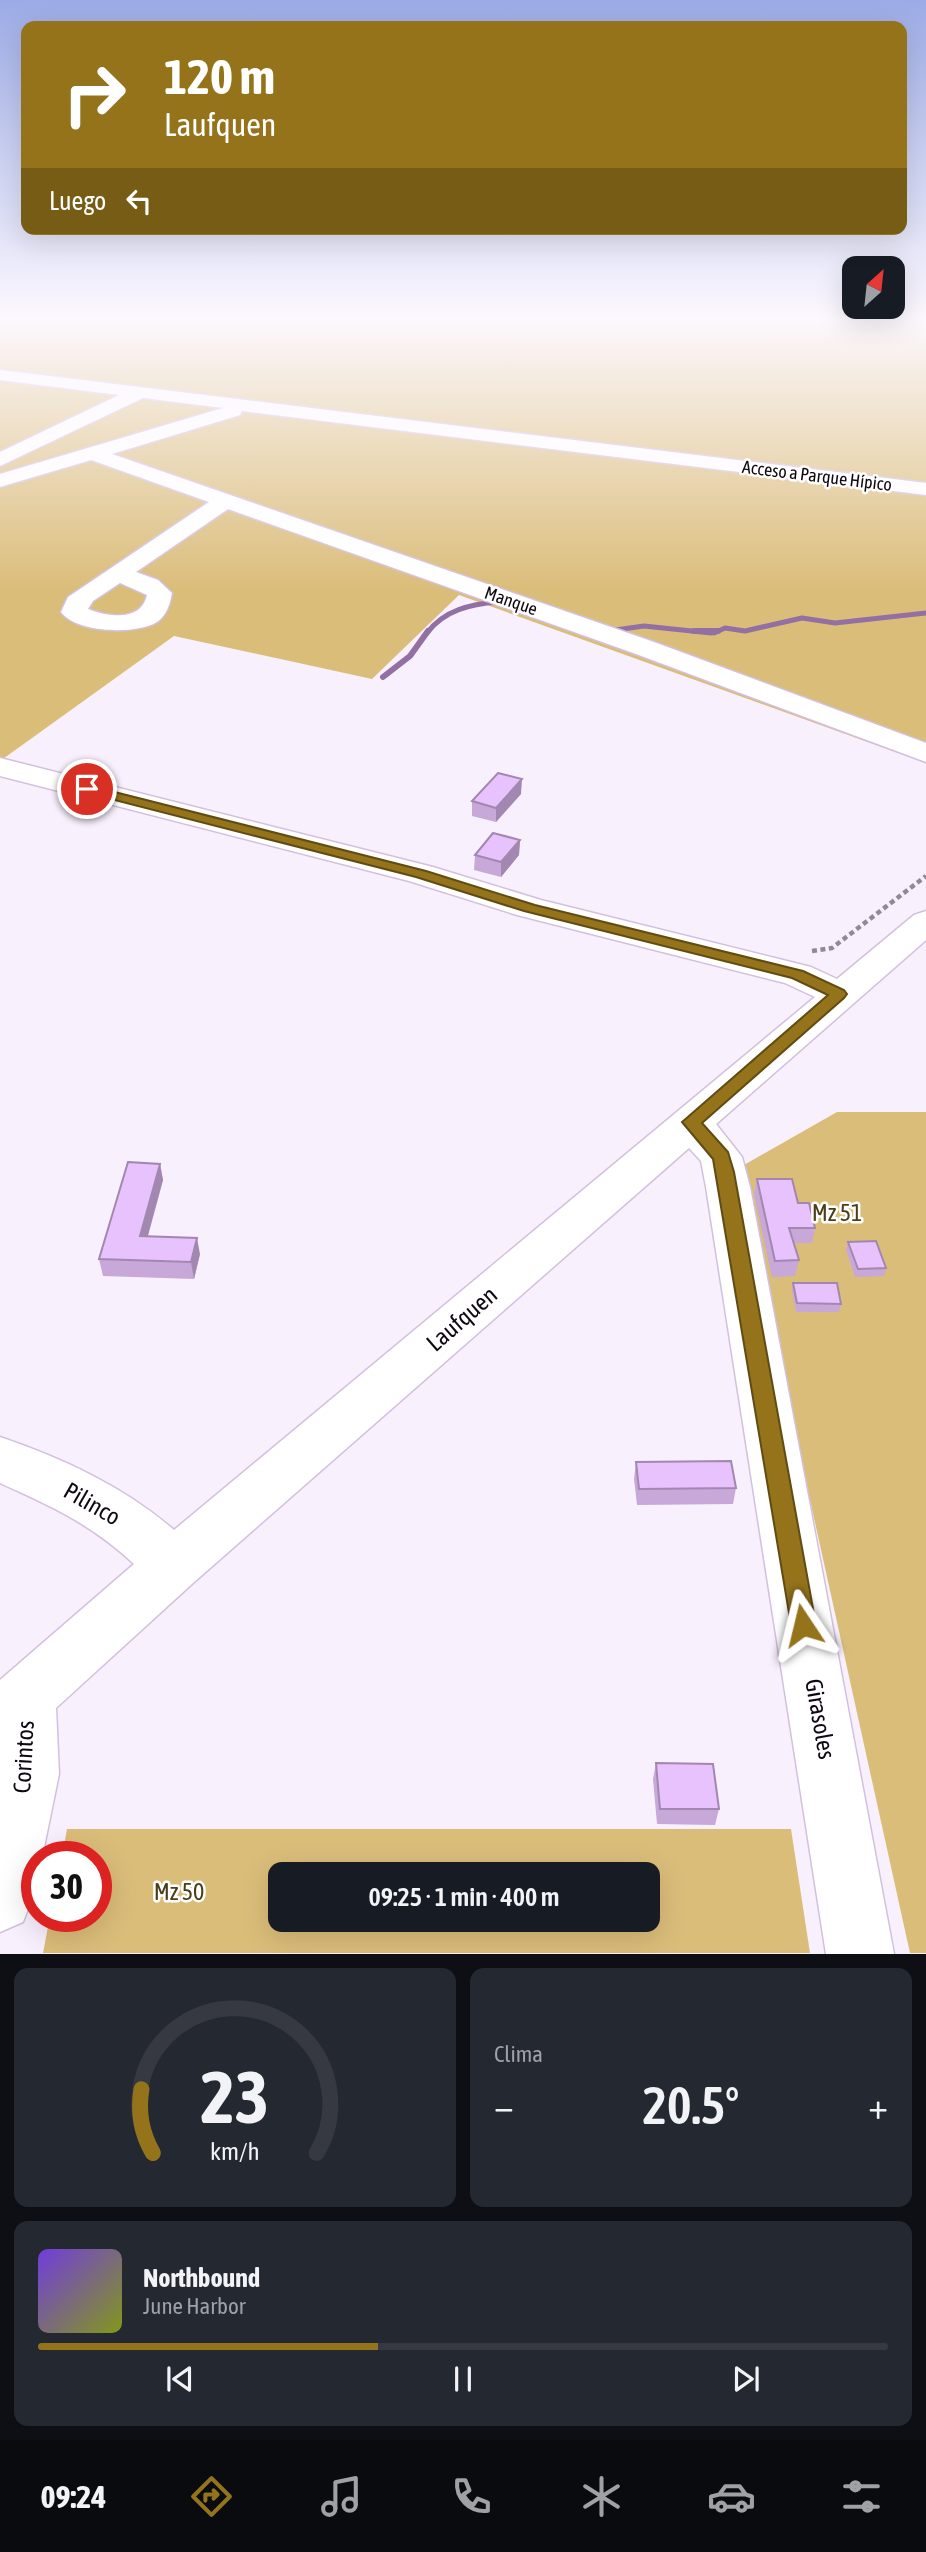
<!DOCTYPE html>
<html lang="es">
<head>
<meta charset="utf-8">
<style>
	body { margin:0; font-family:"Asap Condensed",sans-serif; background:#242831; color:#f1f3f6; height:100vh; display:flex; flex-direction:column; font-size:26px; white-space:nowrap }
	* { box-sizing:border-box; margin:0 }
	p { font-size:23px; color:#9ea1a6 }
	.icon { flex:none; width:38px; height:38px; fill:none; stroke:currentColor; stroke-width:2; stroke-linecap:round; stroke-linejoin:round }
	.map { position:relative; height:1954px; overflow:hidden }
	.details { display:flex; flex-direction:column; gap:14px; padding:14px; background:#0d0f14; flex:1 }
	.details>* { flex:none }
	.top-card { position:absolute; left:21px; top:21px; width:886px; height:214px; border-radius:14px; box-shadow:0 7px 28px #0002; background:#94731b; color:#fff; overflow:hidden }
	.needle { width:46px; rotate:27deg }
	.buttons { position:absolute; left:842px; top:256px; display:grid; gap:14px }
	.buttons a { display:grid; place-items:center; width:63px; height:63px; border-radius:14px; background:#171b24; box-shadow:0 7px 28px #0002; font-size:35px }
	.speed { position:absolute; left:21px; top:1841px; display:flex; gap:14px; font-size:35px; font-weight:700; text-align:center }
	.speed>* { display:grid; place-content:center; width:91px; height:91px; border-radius:50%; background:#171b24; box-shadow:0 7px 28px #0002; line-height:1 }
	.speed .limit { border:10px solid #d22; background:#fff; color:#111 }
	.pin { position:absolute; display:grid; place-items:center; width:60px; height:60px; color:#fff; margin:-30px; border:4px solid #fff; border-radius:50%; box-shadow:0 2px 7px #0007 }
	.me { position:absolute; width:77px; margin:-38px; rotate:350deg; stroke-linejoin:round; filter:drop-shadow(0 0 5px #0008) }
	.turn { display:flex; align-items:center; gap:24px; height:147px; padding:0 28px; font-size:32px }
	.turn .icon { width:91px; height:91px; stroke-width:2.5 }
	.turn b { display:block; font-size:49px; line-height:60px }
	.then { display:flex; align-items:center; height:66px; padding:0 28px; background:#0003; gap:14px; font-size:26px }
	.big { font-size:52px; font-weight:600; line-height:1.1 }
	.details .widget { flex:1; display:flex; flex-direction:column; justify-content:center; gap:10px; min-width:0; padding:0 24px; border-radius:14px; background:#242831 }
	.details .dial { align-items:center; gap:0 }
	.dial svg { height:182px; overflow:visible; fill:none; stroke:#363941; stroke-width:7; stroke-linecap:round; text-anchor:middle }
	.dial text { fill:#f1f3f6; stroke:none }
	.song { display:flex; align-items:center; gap:21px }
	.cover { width:84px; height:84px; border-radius:10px; background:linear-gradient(135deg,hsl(260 70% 55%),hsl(70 70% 35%)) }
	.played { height:7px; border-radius:4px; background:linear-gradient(90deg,#94731b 40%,#363941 40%) }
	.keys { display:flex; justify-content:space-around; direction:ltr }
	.heat { display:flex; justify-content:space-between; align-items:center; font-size:38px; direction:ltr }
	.details .tiles { flex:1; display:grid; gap:14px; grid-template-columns:1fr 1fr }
	.widget:last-child { grid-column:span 2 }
	.trip { position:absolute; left:268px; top:1862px; width:392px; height:70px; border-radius:14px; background:#171b24; box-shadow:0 7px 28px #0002; font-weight:600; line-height:70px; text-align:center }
	.tabs { display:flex; height:112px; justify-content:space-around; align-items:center; background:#090b0e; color:#9ea1a6 }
	.tabs .icon { width:49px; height:49px }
	.tabs .current { color:#94731b }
	.tabs b { font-size:32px; color:#f1f3f6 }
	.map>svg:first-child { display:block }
	.green { fill:#dbbd7a; fill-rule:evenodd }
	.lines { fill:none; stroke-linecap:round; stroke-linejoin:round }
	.stream-far1 { stroke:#9370a4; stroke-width:5 }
	.stream { stroke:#9370a4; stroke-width:6 }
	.minor-casing { stroke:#d3c0df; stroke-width:3 }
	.path { stroke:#918995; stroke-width:4.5; stroke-dasharray:5 3.5; stroke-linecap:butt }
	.minor { fill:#fff; fill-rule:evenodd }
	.wall { fill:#c8a7d9 }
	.shaded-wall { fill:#a288b0 }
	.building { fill:#e8c2fc; stroke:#a288b0; stroke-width:2 }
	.route { fill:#94731b; stroke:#604b12; stroke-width:2 }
	.labels { text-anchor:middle; stroke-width:5; stroke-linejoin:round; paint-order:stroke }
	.far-street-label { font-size:18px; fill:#0f0812; stroke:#fff }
	.near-park-label { font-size:24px; fill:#4c3d19; stroke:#fff }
	.near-street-label { font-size:24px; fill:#0f0812; stroke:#fff }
</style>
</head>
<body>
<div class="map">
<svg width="926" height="1954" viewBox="0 0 926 1954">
	<rect width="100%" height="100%" fill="#f8f0fd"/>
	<g class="green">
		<polygon points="0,316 926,316 926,763 459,595 372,679 174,636 0,761"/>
		<polygon points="837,1112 926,1112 926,1953 910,1953 737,1169"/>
		<path d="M67 1829H791L810 1953H43L50 1916H96V1857H62ZM280 1874H648V1920H280Z"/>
	</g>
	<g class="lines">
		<g class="stream-far1">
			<polyline points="608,631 644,626 711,633"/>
			<path d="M427 633C444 610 471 604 498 602"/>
			<polyline points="714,633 725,628 745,631 802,618 835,623 926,613"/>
		</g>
		<g class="stream">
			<polyline points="694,631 718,631"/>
			<polyline points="383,677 410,656 428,631"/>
		</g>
		<defs>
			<g id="minor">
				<path d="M0 370 926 483V495L242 411 240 415 112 454 654 642 926 743V762L636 654 228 509 136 572 158 580 172 593C170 604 167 615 157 622 136 635 76 633 61 612L68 597 209 502 91 460 0 487V474L223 408 143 398 0 466V452L119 395 0 380ZM120 583 147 595C141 622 108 617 88 609L93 601Z"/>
				<path d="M0 758 433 867 541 900 811 967 837 979 914 915 926 911V940L716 1124 742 1157 750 1187 894 1954H826L706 1187 701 1161 689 1148 193 1583 56 1708 59 1774 42 1857H37C37 1881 32 1900 23 1922L0 1932V1680L134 1564C91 1524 53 1507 0 1483V1437C64 1459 123 1486 174 1530L815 997 785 983 517 915 409 881 0 776Z"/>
			</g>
		</defs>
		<use href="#minor" class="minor-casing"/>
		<polyline class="path" points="812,951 832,948 926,876"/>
		<use href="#minor" class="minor"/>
	</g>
	<g class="wall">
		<polygon points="521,794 496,822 472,816 472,801"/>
		<polygon points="520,840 519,855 501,877 474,870 475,855"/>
		<polygon points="160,1164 163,1180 148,1236 200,1254 194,1279 103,1276 99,1259"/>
		<polygon points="757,1179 798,1203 815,1228 812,1243 794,1243 799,1260 795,1276 772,1277 754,1194"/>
		<polygon points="848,1242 886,1268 884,1276 855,1277 846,1250"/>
		<polygon points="793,1283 841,1304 839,1312 796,1312 792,1291"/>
		<polygon points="636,1462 736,1488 733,1504 637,1505 634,1479"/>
		<polygon points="656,1763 719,1809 715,1825 657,1824 653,1779"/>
	</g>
	<g class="shaded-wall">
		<polygon points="522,779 521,794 496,822 496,808"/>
		<polygon points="520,840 519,855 501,877 501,862"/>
		<polygon points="160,1164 163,1180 143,1253 140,1236"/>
		<polygon points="197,1238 200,1254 194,1279 191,1262"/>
	</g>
	<g class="building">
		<polygon points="498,773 522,779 496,808 472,801"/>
		<polygon points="493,833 520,840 501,862 475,855"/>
		<polygon points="128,1162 160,1164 140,1236 197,1238 191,1262 99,1259"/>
		<polygon points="757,1179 792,1179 798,1203 809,1203 815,1228 789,1228 799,1260 775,1261"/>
		<polygon points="876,1241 886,1268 858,1269 848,1242"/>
		<polygon points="793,1283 837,1283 841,1304 797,1303"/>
		<polygon points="731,1461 736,1488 639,1489 636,1462"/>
		<polygon points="656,1763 713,1764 719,1809 660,1809"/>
	</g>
	<linearGradient id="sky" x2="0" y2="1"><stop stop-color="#9cabe6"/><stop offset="0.54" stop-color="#fcf8fe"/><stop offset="1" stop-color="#fcf8fe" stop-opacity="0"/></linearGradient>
	<rect width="926" height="590" fill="url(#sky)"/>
	<polygon class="route" points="87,785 426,871 535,905 803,971 844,990 847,994 844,998 702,1123 728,1152 734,1172 816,1625 812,1633 803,1637 795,1633 791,1625 713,1159 682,1122 828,995 792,978 524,911 416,877 83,792 81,789"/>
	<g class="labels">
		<g class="far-street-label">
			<text transform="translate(817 476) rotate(7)" y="6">Acceso a Parque Hípico</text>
			<text transform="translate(511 601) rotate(19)" y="6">Manque</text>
		</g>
		<g class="near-park-label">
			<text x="837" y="1221">Mz 51</text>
			<text x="179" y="1900">Mz 50</text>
		</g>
		<g class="near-street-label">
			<text transform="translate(462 1319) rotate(-41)" y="8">Laufquen</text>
			<text transform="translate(92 1504) rotate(30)" y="8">Pilinco</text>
			<text transform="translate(820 1719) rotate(80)" y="8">Girasoles</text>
			<text transform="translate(24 1757) rotate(-87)" y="8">Corintos</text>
		</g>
	</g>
</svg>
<div class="buttons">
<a><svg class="needle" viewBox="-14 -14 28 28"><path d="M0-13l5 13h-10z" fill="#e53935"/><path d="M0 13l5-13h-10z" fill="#9ea1a6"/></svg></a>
</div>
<div class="speed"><div class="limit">30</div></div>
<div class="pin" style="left:87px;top:789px;background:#d93025"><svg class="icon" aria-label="arrive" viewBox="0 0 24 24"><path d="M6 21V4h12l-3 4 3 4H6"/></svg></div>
<svg class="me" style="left:803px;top:1625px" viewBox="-20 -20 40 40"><path d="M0-17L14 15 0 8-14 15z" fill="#94731b" stroke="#fff" stroke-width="4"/></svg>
<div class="trip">09:25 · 1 min · 400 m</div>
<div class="top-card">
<div class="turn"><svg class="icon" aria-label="right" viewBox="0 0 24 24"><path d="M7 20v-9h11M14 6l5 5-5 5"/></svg><div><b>120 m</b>Laufquen</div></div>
<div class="then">Luego<svg class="icon" aria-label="left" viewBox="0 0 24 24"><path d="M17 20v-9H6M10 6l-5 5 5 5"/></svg></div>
</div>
</div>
<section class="details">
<div class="tiles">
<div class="widget dial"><svg viewBox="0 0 100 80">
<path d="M14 69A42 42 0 1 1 86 69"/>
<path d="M14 69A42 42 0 0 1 9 41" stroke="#94731b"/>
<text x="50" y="56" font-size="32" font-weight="700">23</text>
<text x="50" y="72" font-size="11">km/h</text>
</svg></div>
<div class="widget"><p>Clima</p>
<div class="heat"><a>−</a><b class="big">20.5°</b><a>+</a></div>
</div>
<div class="widget">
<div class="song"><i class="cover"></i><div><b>Northbound</b><p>June Harbor</p></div></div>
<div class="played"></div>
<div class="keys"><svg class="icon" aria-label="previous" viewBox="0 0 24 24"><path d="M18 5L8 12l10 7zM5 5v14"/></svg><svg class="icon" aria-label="pause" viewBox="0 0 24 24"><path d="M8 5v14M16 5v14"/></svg><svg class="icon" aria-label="next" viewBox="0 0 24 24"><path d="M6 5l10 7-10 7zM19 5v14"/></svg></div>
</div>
</div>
</section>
<nav class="tabs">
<b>09:24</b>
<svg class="icon current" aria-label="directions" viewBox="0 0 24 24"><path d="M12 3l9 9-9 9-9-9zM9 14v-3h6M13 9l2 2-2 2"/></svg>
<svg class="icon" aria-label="music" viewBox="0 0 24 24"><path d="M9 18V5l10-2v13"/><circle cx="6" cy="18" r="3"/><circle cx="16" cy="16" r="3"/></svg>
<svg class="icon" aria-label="phone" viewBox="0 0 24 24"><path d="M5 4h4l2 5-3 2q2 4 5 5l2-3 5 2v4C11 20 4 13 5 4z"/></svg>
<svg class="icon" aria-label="climate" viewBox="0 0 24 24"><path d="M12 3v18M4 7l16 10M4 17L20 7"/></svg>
<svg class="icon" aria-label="car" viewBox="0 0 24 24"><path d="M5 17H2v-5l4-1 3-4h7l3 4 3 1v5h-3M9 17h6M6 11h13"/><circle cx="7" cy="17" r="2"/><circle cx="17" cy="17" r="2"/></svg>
<svg class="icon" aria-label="filters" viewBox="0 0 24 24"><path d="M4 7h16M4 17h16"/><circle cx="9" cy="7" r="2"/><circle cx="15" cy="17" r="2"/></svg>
</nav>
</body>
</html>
